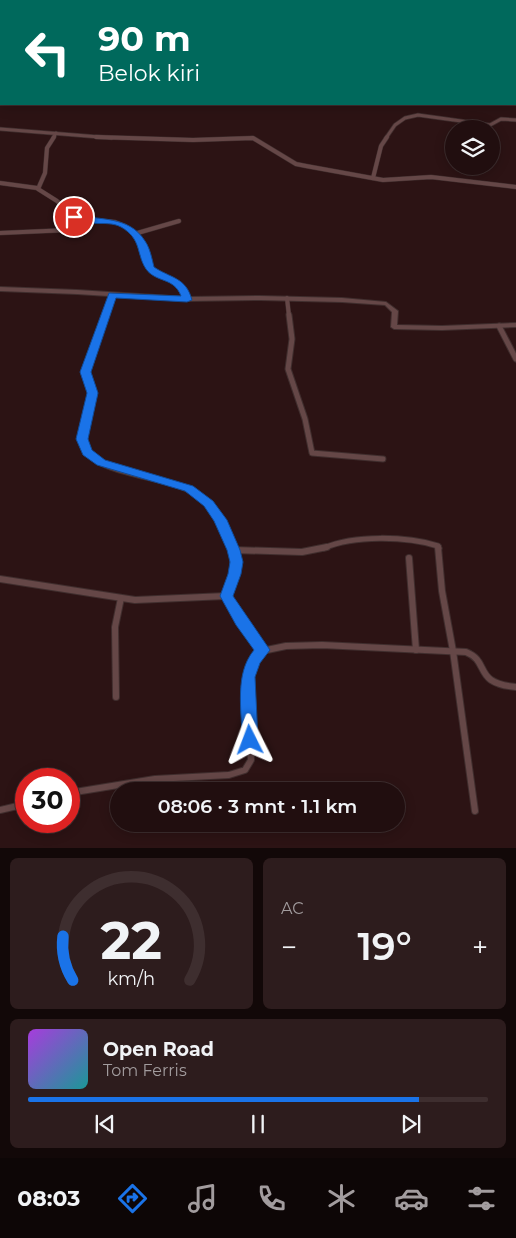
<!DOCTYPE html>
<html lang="id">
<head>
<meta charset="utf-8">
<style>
	body { margin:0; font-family:Montserrat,sans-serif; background:#2d1c1d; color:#f1f3f6; height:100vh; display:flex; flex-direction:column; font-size:19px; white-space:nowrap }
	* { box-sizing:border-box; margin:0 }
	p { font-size:16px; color:#a29c9e }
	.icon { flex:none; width:28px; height:28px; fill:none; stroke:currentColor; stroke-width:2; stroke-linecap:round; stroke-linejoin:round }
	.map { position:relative; height:848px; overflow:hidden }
	.panel { display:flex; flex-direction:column; gap:10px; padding:10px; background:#120808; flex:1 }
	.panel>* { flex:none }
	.top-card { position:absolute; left:0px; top:0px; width:516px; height:105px; box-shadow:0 2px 12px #0003,0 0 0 1px #3e2e2f; background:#00695c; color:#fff; overflow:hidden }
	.buttons { position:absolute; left:445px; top:120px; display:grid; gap:10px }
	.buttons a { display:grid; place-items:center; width:55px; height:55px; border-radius:50%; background:#210e0f; box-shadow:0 2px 12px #0003,0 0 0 1px #3e2e2f; font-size:25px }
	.speed { position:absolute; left:15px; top:768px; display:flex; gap:10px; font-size:25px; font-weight:700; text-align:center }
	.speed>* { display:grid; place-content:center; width:65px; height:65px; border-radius:50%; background:#210e0f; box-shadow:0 2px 12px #0003,0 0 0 1px #3e2e2f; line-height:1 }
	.speed .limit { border:8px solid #d22; background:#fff; color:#111 }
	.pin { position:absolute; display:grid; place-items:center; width:42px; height:42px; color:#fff; margin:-21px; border:2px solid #fff; border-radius:50%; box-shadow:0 1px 5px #0007 }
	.me { position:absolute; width:55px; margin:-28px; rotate:357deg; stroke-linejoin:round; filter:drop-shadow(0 0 4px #0008) }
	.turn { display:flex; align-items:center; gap:18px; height:105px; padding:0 15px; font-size:22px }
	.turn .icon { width:65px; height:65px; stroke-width:2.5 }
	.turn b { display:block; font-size:35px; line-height:42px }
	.big { font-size:38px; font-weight:600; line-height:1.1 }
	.panel .tile { flex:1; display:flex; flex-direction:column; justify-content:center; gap:8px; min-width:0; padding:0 18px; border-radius:8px; background:#2d1c1d }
	.panel .dial { align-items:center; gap:0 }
	.dial svg { height:130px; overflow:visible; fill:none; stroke:#3e2e2f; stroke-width:7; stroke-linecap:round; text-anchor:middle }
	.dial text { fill:#f1f3f6; stroke:none }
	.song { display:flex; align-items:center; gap:15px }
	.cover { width:60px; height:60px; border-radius:8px; background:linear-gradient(135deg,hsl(280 70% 55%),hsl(180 70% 35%)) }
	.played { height:5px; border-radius:2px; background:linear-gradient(90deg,#1a73e8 85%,#3e2e2f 85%) }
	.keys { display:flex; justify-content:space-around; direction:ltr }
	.heat { display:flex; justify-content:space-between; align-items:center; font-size:28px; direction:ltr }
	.panel .tiles { flex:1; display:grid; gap:10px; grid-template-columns:1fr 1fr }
	.tile:last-child { grid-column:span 2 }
	.trip { position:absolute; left:110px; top:782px; width:295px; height:50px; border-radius:25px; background:#210e0f; box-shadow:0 2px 12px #0003,0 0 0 1px #3e2e2f; font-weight:600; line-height:50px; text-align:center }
	.menu { display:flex; height:80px; justify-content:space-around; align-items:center; background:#0d0606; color:#a29c9e }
	.menu .icon { width:35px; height:35px }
	.menu .active { color:#1a73e8 }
	.menu b { font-size:22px; color:#f1f3f6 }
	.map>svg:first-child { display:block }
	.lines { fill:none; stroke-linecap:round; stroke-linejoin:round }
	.minor-far3-casing { stroke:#402e2e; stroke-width:4.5 }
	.minor-far2-casing { stroke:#402e2e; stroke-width:5 }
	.minor-far1-casing { stroke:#402e2e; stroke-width:7 }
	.minor-casing { stroke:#402e2e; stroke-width:8 }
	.tertiary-casing { stroke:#402e2e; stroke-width:2 }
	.minor-far3 { stroke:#654747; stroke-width:3 }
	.minor-far2 { stroke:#654747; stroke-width:4 }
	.minor-far1 { stroke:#654747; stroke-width:5 }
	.minor { stroke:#654747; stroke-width:6 }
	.tertiary { fill:#654747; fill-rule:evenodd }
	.route { fill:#1a73e8; stroke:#114b97 }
</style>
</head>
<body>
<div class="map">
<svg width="516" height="848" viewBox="0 0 516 848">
	<rect width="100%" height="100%" fill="#2c1314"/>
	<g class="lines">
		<defs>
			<g id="minor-far3">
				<polyline points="0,0 20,0"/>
				<polyline points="188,0 206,1"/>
				<polyline points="0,129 112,138"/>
				<polyline points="53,138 56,133"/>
				<polyline points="251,138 253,138"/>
				<polyline points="386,138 395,125 405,118 418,115 490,125 501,119 516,120"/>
			</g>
			<g id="minor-far2">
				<path d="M54 137 47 148 45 173 38 189 57 201 77 219 115 222 125 226 141 241 150 268C165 278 181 281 187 299"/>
				<polyline points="96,137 193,140 253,138 296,164 306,166 383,180 431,177 516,187"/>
				<polyline points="373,178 381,146 387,137"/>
				<polyline points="0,183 37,188"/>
				<polyline points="0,233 69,230 77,227 81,220"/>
				<polyline points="134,234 179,221"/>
				<polyline points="287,298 289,316"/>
				<polyline points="105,316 112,295"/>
			</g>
			<g id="minor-far1">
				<path d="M105 315 86 372C86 379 91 383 92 390 94 409 77 426 84 446 95 476 168 475 194 493 213 506 225 526 233 548"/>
				<polyline points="289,315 292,339 288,369 305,419 312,453 383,459"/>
				<polyline points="499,326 516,359"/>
				<path d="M324 548C354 535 406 536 438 546L439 548"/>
			</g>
			<g id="minor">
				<polyline points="438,547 442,591 453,651 475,811"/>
				<polyline points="233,550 302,552 327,547"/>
				<polyline points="409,558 416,650"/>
				<polyline points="0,579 135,600 226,596"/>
				<polyline points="226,596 234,571 232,547"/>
				<polyline points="226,596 262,651"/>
				<polyline points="116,697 115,627 121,598"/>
				<path d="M69 793 155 779 229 775 245 770 251 760 248 677 254 659 262 651 286 646 322 645 466 652C491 662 472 683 516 687"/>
				<polyline points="0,810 26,804"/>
			</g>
			<polygon id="tertiary" points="0,287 77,290 187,297 260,296 342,298 386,302 398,311 397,325 442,326 516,323 516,327 442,330 394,329 391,327 392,312 385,305 342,302 260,300 187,301 77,294 0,291"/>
		</defs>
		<use href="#minor-far3" class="minor-far3-casing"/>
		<use href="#minor-far2" class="minor-far2-casing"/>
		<use href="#minor-far1" class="minor-far1-casing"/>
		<use href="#minor" class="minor-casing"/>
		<use href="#tertiary" class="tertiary-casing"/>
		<use href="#minor-far3" class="minor-far3"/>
		<use href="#minor-far2" class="minor-far2"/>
		<use href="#minor-far1" class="minor-far1"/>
		<use href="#minor" class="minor"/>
		<use href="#tertiary" class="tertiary"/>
	</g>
	<path class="route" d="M74 214C99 221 129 215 145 241 150 248 152 259 154 267 170 278 186 277 192 300L187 302 116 298 91 372 98 393 88 439 92 450 105 460 193 486 213 501 227 520 240 550 243 562 241 574 233 596 270 650 260 663 255 677 258 740 256 744 250 746 245 744 242 740C242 711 234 674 254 650L236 625 220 596 228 574 230 562 227 550 214 521 204 506 185 491 97 465 83 455 76 439 87 393 80 372 109 293 181 296C174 277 156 283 146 269 136 254 142 239 121 227 106 219 84 229 70 217Z"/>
</svg>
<div class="buttons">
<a><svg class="icon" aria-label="layers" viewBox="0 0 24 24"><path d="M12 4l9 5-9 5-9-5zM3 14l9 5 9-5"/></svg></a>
</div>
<div class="speed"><div class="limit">30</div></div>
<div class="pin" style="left:74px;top:217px;background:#d93025"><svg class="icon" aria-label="arrive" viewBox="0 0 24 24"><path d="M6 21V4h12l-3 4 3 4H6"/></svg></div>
<svg class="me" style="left:250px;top:740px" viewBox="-20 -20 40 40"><path d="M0-17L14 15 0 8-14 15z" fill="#1a73e8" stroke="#fff" stroke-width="4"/></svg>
<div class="trip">08:06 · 3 mnt · 1.1 km</div>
<div class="top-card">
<div class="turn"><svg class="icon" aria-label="left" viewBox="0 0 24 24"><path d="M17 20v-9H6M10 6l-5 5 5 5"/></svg><div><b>90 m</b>Belok kiri</div></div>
</div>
</div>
<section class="panel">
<div class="tiles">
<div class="tile dial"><svg viewBox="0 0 100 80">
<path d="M14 69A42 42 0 1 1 86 69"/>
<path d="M14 69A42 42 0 0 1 8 42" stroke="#1a73e8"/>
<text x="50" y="56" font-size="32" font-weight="700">22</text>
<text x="50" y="72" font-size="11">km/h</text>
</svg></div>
<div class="tile"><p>AC</p>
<div class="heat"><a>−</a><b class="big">19°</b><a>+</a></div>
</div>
<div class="tile">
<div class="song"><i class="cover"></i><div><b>Open Road</b><p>Tom Ferris</p></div></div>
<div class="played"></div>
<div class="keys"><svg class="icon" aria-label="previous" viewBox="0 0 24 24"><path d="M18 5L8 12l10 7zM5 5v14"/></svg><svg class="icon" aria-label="pause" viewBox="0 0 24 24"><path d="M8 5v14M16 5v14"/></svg><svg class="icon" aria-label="next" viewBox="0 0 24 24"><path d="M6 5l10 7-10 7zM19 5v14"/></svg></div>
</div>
</div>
</section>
<nav class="menu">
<b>08:03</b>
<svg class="icon active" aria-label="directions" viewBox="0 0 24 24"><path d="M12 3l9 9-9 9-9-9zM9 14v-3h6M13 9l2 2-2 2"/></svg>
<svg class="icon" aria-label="music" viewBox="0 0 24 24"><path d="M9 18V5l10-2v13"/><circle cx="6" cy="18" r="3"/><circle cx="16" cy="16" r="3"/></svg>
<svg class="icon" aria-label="phone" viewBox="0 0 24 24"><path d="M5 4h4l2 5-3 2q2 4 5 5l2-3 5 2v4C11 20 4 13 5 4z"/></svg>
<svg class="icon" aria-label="climate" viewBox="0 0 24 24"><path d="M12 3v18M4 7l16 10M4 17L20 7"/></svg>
<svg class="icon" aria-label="car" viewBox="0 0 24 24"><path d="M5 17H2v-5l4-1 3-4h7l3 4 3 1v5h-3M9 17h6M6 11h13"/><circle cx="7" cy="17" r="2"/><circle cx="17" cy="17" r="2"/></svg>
<svg class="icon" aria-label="filters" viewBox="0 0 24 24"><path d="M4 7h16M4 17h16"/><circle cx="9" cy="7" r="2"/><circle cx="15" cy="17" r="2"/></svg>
</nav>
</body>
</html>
